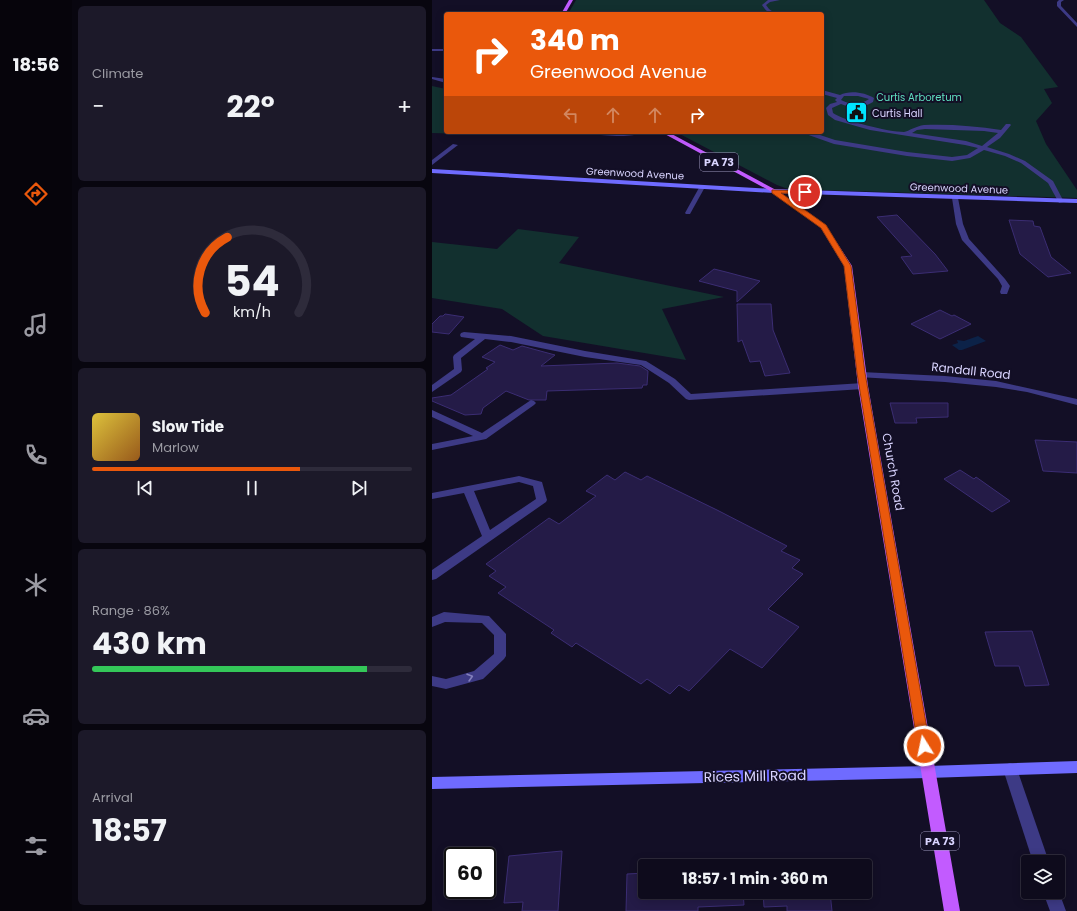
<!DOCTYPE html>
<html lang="en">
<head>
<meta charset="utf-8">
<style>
	body { margin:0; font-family:Poppins,sans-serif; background:#1c1929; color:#f1f3f6; height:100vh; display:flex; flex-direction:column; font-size:15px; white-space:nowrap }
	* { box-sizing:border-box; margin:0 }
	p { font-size:13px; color:#9b9ba3 }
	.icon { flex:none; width:22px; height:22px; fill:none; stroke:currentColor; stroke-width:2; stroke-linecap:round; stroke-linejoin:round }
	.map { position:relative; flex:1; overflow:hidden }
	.panel { display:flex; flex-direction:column; gap:6px; padding:6px; background:#08060f; width:360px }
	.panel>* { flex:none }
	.banner { position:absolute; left:12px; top:12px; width:380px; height:122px; border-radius:4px; box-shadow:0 2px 10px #0003,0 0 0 1px #2e2b3b; background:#ea580c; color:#fff; overflow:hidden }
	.fabs { position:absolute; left:589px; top:855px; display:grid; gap:8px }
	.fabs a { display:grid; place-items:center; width:44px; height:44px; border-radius:4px; background:#0e0b1c; box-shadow:0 2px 10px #0003,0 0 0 1px #2e2b3b; font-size:20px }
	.speed { position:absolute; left:12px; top:847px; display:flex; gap:8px; font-size:20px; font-weight:700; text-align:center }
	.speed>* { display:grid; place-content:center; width:52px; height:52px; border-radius:50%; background:#0e0b1c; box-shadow:0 2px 10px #0003,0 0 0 1px #2e2b3b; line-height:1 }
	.speed .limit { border:2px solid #111; border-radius:6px; background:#fff; color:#111 }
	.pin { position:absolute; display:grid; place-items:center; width:34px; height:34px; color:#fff; margin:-17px; border:2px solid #fff; border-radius:50%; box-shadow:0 1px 4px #0007 }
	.me { position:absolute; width:44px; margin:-22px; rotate:350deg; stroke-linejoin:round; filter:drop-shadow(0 0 3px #0008) }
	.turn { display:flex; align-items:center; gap:14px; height:84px; padding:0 20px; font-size:18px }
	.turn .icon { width:52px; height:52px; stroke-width:2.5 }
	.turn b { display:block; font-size:28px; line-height:34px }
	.lanes { display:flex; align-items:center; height:38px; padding:0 20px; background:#0003; justify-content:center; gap:20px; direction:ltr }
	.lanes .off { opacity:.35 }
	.big { font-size:30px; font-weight:700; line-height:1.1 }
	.panel .tile { flex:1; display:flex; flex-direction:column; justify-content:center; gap:6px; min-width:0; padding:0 14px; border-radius:6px; background:#1c1929 }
	.panel .dial { align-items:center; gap:0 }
	.dial svg { height:104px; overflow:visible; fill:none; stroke:#2e2b3b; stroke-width:7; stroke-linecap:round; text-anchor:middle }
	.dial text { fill:#f1f3f6; stroke:none }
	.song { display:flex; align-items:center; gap:12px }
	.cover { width:48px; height:48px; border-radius:6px; background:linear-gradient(135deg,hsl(50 70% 55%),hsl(30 70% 35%)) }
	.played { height:4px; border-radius:2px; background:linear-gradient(90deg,#ea580c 65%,#2e2b3b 65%) }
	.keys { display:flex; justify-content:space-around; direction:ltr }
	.heat { display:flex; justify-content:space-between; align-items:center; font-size:22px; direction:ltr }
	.charge { height:6px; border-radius:3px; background:linear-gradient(90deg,#34c759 86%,#2e2b3b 0) }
	.trip { position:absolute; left:206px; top:859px; width:234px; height:40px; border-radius:4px; background:#0e0b1c; box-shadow:0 2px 10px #0003,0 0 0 1px #2e2b3b; font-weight:700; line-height:40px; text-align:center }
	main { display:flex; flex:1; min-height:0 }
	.tab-bar { display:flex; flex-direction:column; width:72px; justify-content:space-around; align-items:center; background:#06040b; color:#9b9ba3 }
	.tab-bar .icon { width:28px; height:28px }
	.tab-bar .selected { color:#ea580c }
	.tab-bar b { font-size:18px; color:#f1f3f6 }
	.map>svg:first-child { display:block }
	.green { fill:#12302f }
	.water { fill:#0c2248 }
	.building { fill:#241b47; stroke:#3b2d73 }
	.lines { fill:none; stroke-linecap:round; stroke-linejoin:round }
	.lane { fill:#3d3a85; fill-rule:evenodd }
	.street { fill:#3d3a85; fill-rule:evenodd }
	.secondary { fill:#6f6bff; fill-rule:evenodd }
	.primary { fill:#c25bff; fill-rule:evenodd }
	.oneway { stroke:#837fbc }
	.route { fill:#ea580c; stroke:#983908 }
	.labels { text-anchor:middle; stroke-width:4; stroke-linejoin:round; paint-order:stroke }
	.far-park-label { font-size:10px; fill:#5fe0c0; stroke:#130f26 }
	.far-poi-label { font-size:10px; fill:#d9d4ff; stroke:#130f26; text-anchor:start }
	.far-street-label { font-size:10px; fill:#d9d4ff; stroke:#130f26 }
	.shield { fill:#130f26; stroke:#9e99be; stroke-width:1 }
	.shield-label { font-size:11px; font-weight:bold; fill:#d9d4ff }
	.street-label { font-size:12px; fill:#d9d4ff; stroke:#130f26 }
	.near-street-label { font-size:14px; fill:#d9d4ff; stroke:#130f26 }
</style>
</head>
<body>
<main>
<nav class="tab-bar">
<b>18:56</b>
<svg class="icon selected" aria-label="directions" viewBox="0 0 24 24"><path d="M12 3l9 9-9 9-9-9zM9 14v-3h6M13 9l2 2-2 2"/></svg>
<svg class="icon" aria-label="music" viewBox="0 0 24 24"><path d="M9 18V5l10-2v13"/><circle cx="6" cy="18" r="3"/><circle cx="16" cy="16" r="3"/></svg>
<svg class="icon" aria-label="phone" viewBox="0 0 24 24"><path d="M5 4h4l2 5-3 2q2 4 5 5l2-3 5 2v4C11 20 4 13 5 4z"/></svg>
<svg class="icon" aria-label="climate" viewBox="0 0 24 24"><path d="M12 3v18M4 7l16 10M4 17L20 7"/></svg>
<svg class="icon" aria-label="car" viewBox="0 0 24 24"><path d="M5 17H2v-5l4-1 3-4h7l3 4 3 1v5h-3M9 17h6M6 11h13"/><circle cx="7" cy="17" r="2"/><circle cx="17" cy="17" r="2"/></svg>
<svg class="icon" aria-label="filters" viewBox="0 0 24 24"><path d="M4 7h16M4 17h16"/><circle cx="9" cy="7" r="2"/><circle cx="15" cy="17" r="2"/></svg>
</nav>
<section class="panel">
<div class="tile"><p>Climate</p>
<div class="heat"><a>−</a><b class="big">22°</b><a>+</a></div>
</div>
<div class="tile dial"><svg viewBox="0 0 100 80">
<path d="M14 69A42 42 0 1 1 86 69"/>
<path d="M14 69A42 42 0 0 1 31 11" stroke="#ea580c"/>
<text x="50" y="56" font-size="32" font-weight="700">54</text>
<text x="50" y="72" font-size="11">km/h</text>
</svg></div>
<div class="tile">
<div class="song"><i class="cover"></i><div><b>Slow Tide</b><p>Marlow</p></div></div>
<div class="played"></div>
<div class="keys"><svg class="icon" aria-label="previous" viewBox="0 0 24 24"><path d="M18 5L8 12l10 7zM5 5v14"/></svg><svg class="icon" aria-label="pause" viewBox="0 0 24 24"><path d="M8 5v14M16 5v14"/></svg><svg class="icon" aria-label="next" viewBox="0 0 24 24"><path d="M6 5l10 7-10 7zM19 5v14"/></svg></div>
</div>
<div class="tile"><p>Range · 86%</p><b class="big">430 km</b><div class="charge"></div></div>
<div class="tile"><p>Arrival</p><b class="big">18:57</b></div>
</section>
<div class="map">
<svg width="645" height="911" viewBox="0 0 645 911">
	<rect width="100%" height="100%" fill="#130f26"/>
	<g class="green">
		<polygon points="144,0 552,0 568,23 589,37 626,87 612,89 620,103 604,121 614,144 645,190 645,198 356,189 345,185 244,132 390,132 390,14 136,14"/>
		<polygon points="0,86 14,89 14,132 34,132 35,134 0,133"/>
		<polygon points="86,229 147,237 127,263 292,297 230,309 254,360 111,336 70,309 0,298 0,242 65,249"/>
	</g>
	<polygon class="water" points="546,336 554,341 530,350 527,350 520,345 526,343 525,340 532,341"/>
	<g class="building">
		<polygon points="465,215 503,254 516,271 481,274 469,257 480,256 445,217"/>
		<polygon points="577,220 601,221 602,226 608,227 619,257 639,273 616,277 588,254"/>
		<polygon points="282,269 294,272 328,281 305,302 305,291 267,281"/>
		<polygon points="305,304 339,304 341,330 358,373 333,376 328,361 318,362 310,340 306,342"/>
		<polygon points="508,310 520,316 522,315 539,324 508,339 479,324"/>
		<polygon points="13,314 32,317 17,334 0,332 0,324 8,316 11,316"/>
		<polygon points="68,345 81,350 90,346 123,355 109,366 185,363 208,366 216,371 215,385 211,385 210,388 115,391 114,400 97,400 74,391 51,408 49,414 33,415 0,401 0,398 19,395 56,369 54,368 63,362 50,357"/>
		<polygon points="458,403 516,403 516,417 484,418 485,423 463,423"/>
		<polygon points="603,440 645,442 645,473 611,471"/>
		<polygon points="528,470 542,479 544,477 578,501 560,512 512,479"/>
		<polygon points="193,472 209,480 215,476 285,510 355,546 349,551 368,560 360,568 371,574 336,609 367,627 330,668 298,649 257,691 247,685 238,694 215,679 209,684 144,643 140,647 119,633 122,630 66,593 74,587 57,576 64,571 54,564 117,518 127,524 164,496 154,491 175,475 183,480"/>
		<polygon points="600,631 617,685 593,686 587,666 563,666 553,632"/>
		<polygon points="130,851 126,911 90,911 91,902 72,903 77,856"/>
		<polygon points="213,873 213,892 311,892 312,905 266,907 266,911 194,911 195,874"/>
		<polygon points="331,892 398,892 400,911 355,911 355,906 332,907"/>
	</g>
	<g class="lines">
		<g class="lane">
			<path d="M336 0H348L338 2 334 5 337 9 344 14C337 14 334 11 330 5Z"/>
			<rect x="0" y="49" width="14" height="2"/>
			<polygon points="0,77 14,79 14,83 0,79"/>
			<path d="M390 90 408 95C417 90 433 92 442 98L441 102C431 108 419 108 409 104L400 108 401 113C412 121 457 132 472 132 477 131 484 126 492 125 517 124 544 126 569 130L574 124H578L579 125 568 138 555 147 577 154 593 161 621 181 632 202 627 203 616 183 589 163 573 156 552 150 538 158 520 161 475 156 402 144 371 133 370 132H379L403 140 475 152 520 157 535 155 546 148 533 145 438 130 403 120 396 115 394 108 398 104 405 102 403 100 405 98 390 94ZM412 96H426L437 99C429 105 418 105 409 100ZM493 129 552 131 566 133 550 146 534 141 480 133 485 130Z"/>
			<path d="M156 132H210C199 139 172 135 159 134Z"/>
			<polygon points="21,144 26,145 0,165 0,160"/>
			<polygon points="268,186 273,187 258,214 254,214 253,213"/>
			<polygon points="32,332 79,336 153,351 214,361 243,379 259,394 431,383 436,386 431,389 257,400 254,399 237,383 209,365 153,357 79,342 53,339 29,358 30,370 29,372 0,392 0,385 22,369 21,357 22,355 43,339 29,337 28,335 29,333"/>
			<polygon points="99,400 102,401 104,403 102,405 54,439 0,450 0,444 41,436 0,417 0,410 50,433"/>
			<path d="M87 476 110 482 115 500 114 502 4 579 0 580V570L50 536 32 493 0 499V493ZM87 482 101 486 104 499 58 530 42 491Z"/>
			<polygon points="12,612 57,616 74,634 74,656 72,659 51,679 14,689 0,686 0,676 14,679 42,671 62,654 62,635 50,623 13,622 0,627 0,617"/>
			<polygon points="578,763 583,765 585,769 617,862 601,862 571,769 573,765"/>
			<polygon points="626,890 627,892 634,911 618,911 611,892 626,892"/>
		</g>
		<g class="street">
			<polygon points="627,0 632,0 629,2 629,6 645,23 645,27 625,6 625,2"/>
			<polygon points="523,196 526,198 531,224 537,239 573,279 578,286 575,294 569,294 568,292 570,286 566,279 530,240 524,224 520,198"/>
			<polygon points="429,372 513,376 564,381 645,399 645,405 595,392 564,387 513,382 426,377 425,375"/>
		</g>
		<g class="secondary">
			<polygon points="0,169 342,189 645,199 645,203 342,193 0,173"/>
			<polygon points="645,761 645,773 496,778 0,789 0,777 496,766"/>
		</g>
		<g class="primary">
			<polygon points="137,0 141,0 133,14 129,14"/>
			<polygon points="229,132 236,132 344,190 377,213 394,226 420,266 436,386 528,911 512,911 426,386 412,266 389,228 373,215 340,192"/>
		</g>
	</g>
	<defs><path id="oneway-chevron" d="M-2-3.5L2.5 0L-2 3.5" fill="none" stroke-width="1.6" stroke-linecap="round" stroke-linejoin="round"/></defs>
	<use class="oneway" href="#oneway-chevron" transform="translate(38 677) rotate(-16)"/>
	<polygon class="route" points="340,190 375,191 375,194 373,194 349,193 394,225 419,266 433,373 498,746 496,749 492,751 487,749 486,746 425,373 412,266 389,228 340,193"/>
	<defs>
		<symbol id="civic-square" viewBox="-11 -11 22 22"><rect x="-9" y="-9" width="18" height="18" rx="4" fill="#00e5ff" stroke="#130f26"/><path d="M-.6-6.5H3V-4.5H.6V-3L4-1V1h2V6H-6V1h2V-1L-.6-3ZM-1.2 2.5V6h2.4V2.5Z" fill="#111"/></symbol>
	</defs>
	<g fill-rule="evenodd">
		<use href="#civic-square" x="412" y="100" width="25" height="25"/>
	</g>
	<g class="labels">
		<g class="far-park-label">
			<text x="487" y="101">Curtis Arboretum</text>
		</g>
		<g class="far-poi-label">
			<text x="440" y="117">Curtis Hall</text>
		</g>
		<g class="far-street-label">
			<text transform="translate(203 173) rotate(3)" y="4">Greenwood Avenue</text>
			<text transform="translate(527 188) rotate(2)" y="4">Greenwood Avenue</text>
		</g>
		<g class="shield">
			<rect x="268" y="153" width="38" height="18" rx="3"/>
			<rect x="489" y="832" width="38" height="18" rx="3"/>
		</g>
		<g class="shield-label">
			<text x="287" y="166">PA 73</text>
			<text x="508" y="845">PA 73</text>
		</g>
		<g class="street-label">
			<text transform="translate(539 371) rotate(6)" y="4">Randall Road</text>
			<text transform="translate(461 472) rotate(80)" y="4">Church Road</text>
		</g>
		<g class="near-street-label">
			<text transform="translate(323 776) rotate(-1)" y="5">Rices Mill Road</text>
		</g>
	</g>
</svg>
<div class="fabs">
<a><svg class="icon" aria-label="layers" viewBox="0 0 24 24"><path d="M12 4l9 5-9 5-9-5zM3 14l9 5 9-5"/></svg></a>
</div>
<div class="speed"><div class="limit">60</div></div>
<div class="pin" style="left:373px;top:192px;background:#d93025"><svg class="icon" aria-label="arrive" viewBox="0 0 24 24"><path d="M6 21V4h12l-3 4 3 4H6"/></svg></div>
<svg class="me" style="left:492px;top:746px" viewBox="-20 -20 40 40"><circle r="17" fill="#ea580c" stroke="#fff" stroke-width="3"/><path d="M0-11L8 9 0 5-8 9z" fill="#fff"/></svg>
<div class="trip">18:57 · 1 min · 360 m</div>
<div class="banner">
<div class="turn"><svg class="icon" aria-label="right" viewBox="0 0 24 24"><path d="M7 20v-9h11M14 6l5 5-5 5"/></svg><div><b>340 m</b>Greenwood Avenue</div></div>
<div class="lanes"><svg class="icon off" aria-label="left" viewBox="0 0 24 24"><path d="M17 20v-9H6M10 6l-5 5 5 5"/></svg><svg class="icon off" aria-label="ahead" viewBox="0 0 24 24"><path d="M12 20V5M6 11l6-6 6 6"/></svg><svg class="icon off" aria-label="ahead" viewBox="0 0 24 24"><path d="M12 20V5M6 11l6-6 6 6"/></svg><svg class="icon" aria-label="right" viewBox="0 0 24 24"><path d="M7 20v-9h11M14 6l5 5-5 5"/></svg></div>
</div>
</div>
</main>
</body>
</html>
